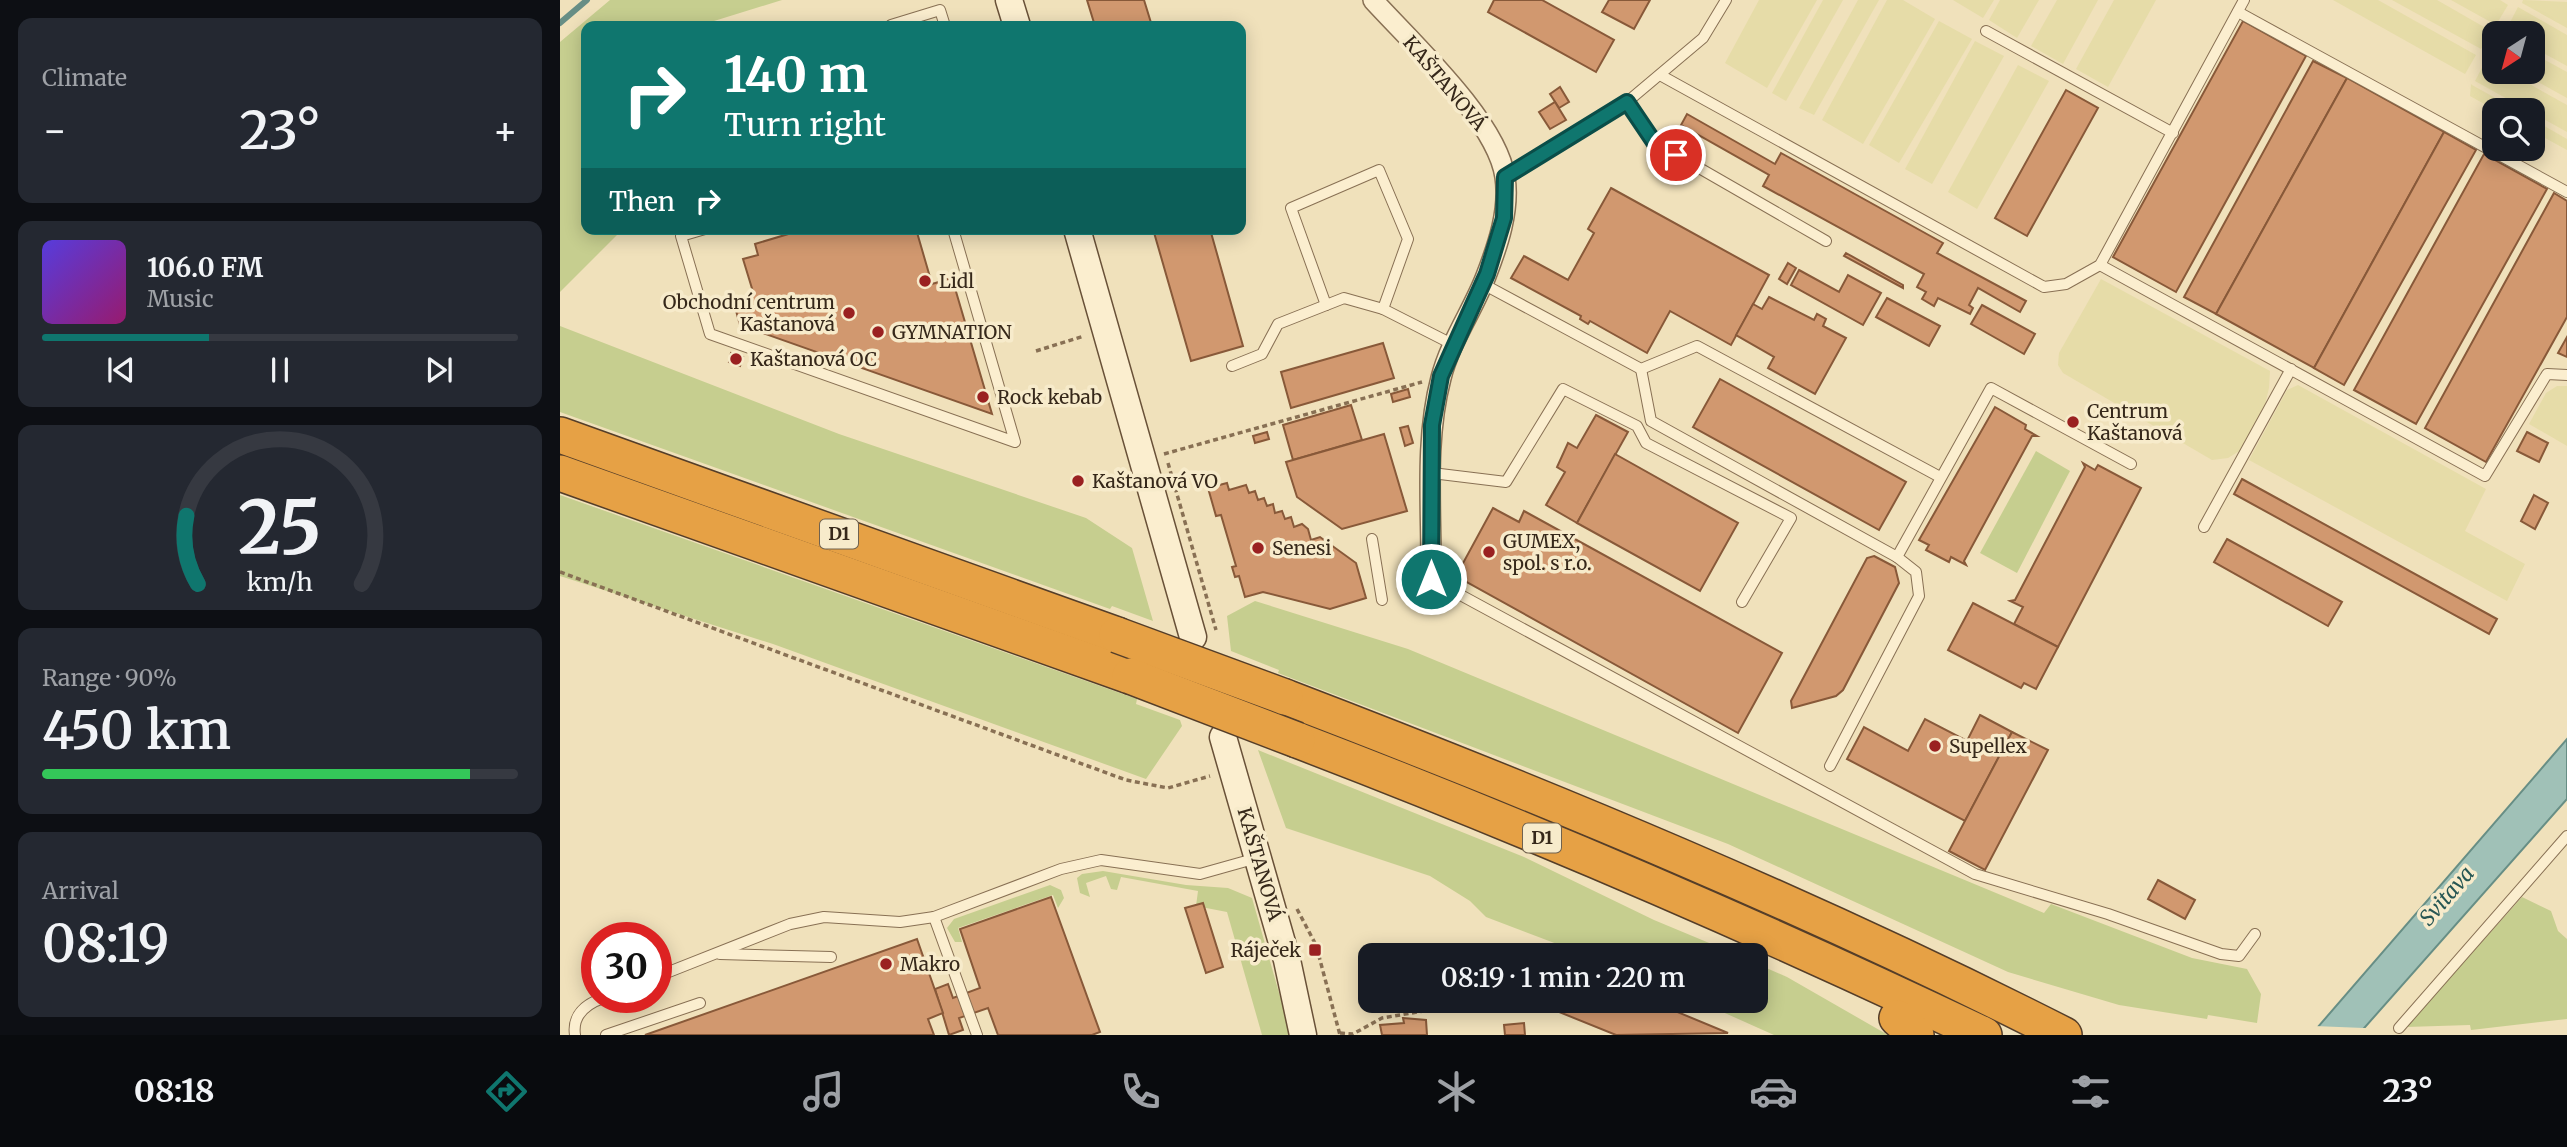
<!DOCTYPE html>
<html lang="en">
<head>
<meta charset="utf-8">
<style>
	body { margin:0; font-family:Merriweather,serif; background:#242831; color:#f1f3f6; height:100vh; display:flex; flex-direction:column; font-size:26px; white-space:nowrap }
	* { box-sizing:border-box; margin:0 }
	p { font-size:23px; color:#9ea1a6 }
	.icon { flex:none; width:38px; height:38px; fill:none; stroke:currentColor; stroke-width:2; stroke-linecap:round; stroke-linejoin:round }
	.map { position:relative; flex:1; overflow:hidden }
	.panel { display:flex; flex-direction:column; gap:18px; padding:18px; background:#0d0f14; width:560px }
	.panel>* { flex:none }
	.hud { position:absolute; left:21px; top:21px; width:665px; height:214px; border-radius:14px; box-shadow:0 4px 18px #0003; background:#0f766e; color:#fff; overflow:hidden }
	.needle { width:46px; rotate:216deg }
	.tools { position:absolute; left:1922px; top:21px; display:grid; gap:14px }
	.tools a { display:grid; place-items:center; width:63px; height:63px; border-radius:14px; background:#171b24; box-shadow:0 4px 18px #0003; font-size:35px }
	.speed { position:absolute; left:21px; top:922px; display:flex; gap:14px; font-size:35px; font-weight:700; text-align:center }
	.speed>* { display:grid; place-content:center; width:91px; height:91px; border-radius:50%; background:#171b24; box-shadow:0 4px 18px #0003; line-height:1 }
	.speed .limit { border:10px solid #d22; background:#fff; color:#111 }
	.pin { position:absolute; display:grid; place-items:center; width:60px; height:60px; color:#fff; margin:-30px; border:4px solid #fff; border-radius:50%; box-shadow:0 2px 7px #0007 }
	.me { position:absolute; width:77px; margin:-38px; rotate:0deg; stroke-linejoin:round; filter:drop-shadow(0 0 5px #0008) }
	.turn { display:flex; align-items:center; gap:24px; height:147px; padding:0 28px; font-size:32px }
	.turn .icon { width:91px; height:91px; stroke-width:2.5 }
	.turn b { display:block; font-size:49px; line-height:60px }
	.then { display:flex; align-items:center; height:66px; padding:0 28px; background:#0003; gap:14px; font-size:26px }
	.big { font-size:52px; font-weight:600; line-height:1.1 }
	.panel .widget { flex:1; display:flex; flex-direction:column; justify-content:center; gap:10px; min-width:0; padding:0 24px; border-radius:14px; background:#242831 }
	.panel .dial { align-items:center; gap:0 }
	.dial svg { height:182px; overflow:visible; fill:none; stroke:#363941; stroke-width:7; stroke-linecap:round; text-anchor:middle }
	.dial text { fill:#f1f3f6; stroke:none }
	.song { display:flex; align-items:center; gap:21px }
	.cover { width:84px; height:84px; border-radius:10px; background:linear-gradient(135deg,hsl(250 70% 55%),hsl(320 70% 35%)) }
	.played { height:7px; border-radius:4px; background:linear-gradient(90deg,#0f766e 35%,#363941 35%) }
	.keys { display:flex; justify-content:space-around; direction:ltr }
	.heat { display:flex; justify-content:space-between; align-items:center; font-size:38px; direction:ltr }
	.charge { height:10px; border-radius:5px; background:linear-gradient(90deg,#34c759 90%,#363941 0) }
	.trip { position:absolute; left:798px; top:943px; width:410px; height:70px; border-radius:14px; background:#171b24; box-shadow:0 4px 18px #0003; font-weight:600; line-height:70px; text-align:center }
	.menu { display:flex; height:112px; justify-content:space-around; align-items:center; background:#090b0e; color:#9ea1a6 }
	.menu .icon { width:49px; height:49px }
	.menu .current { color:#0f766e }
	.menu b { font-size:32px; color:#f1f3f6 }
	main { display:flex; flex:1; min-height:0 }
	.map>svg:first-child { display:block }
	.farmland { fill:#e6dca8 }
	.green { fill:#c6ce8f }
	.water { fill:#a0c1b7; stroke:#678e85; stroke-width:2 }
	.pier { fill:#f0e1bb }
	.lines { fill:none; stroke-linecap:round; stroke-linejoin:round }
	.stream { stroke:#678e85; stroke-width:6 }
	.building { fill:#d1986f; stroke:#885939; stroke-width:2 }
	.lane-casing { stroke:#887054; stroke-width:12 }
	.street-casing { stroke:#887054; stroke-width:22 }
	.secondary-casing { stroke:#695138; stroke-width:29 }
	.highway-casing { stroke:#553e29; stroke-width:38 }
	.path { stroke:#887054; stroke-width:3.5; stroke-dasharray:5 3.5; stroke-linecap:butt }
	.lane { stroke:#fbeecf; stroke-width:10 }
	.street { stroke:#fbeecf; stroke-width:19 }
	.secondary { stroke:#fbeecf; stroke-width:26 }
	.highway { stroke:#e6a145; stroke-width:35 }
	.highway-bridge-casing { stroke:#553e29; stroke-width:38; stroke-linecap:butt }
	.highway-bridge { stroke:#e6a145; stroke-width:35 }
	.route-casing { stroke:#0a4d48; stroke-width:18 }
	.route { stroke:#0f766e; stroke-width:12 }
	.poi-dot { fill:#9a2121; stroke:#f7ebcb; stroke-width:2.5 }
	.labels { text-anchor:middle; stroke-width:7; stroke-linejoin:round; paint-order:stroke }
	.shield { fill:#f7ebcb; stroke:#70624f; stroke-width:2 }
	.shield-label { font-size:18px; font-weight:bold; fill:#36281a }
	.street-label { font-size:19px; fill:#36281a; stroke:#f7ebcb }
	.poi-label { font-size:19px; fill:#36281a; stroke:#f7ebcb; text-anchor:start }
	.water-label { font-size:21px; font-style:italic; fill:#285754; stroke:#f7ebcb }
</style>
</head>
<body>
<main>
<section class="panel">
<div class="widget"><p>Climate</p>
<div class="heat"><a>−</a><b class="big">23°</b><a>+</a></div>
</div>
<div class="widget">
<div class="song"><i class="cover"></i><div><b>106.0 FM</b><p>Music</p></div></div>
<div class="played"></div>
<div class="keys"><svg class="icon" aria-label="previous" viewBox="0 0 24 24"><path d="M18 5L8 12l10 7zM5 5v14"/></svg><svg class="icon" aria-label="pause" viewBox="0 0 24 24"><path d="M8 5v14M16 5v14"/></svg><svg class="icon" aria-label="next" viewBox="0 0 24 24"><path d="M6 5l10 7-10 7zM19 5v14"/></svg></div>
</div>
<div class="widget dial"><svg viewBox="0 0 100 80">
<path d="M14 69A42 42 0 1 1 86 69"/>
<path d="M14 69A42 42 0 0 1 9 39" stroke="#0f766e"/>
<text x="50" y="56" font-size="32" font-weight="700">25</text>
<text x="50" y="72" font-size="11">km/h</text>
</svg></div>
<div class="widget"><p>Range · 90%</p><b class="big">450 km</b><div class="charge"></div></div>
<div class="widget"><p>Arrival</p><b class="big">08:19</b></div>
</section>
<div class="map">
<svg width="2007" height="1035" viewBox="0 0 2007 1035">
	<rect width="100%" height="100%" fill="#f0e1bb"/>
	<g class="farmland">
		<polygon points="1199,0 1257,0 1207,88 1165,63"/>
		<polygon points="1263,0 1283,0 1226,101 1212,93"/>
		<polygon points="1298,0 1319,0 1254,115 1239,108"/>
		<polygon points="1327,0 1343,0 1375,19 1303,144 1262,120"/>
		<polygon points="1393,0 1434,0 1423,18"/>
		<polygon points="1440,0 1479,0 1457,38 1429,20"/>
		<polygon points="1497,0 1538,0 1503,64 1471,46"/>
		<polygon points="1554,0 1596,0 1548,87 1516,69"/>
		<polygon points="1773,0 1818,0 1916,55 1905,74"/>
		<polygon points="1832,0 1877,0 1931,31 1921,49"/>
		<polygon points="1891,0 1940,0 1948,5 1936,25"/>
		<polygon points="1963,0 2007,2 2007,28 1962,3"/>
		<polygon points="1958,7 2007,35 2007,66 1972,47 1972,33 1945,32"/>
		<polygon points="1379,21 1412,39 1339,163 1309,145"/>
		<polygon points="1415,41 1444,56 1372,184 1345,169"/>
		<polygon points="1972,53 2007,72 2007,98 1960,72 1972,72"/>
		<polygon points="1926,60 1934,64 1934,72 1948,72 2007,105 2007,132 1915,81"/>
		<polygon points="1458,65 1489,81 1417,209 1388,192"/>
		<polygon points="1911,84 1912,85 1957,110 1935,110 1910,96"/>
		<polygon points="1972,119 2007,139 2007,150 1972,131"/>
		<polygon points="1541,279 1710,371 1709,388 1703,413 1681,450 1668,458 1652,460 1503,373 1498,365 1499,353"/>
		<polygon points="1738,385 1926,489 1905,531 1965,564 1947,601 1689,460 1727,390"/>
		<polygon points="1997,386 2007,386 2007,446 1969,424 1986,393"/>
	</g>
	<g class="green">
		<polygon points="50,0 222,0 138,26 26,26 26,229 63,229 0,292 0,42"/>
		<polygon points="0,326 279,434 526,518 572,548 593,621 552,606 550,609 0,412"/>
		<polygon points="1476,451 1510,471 1457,573 1420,553"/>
		<polygon points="0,495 577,699 576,704 620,720 622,726 586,779 213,644 0,576"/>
		<polygon points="695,601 848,649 1484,913 1491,904 1632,958 1687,969 1701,994 1697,1023 1648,1015 1647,1019 1559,1005 1448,972 1168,844 718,673 719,670 671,651 667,616"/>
		<polygon points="698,750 964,857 1094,920 1178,955 1026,955 926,917 910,901 870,876 726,828"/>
		<polygon points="543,871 626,885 668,888 692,898 731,1035 702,1035 667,912 636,906 638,891 561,877 557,890 551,889 546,876 526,883 530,897 520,893 517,878 522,874"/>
		<polygon points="490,885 501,890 504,898 498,908 493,895 398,928 402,942 395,942 387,928 394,919"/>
		<polygon points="1962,897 1991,911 1998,931 2007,939 2007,1019 1911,1030 1910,1025 1846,1027"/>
		<polygon points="1195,963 1227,977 1328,1035 1214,1035 1138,1001 1195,1001"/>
	</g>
	<polygon class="water" points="2007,739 2007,799 1798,1035 1751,1035"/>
	<polygon class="pier" points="1754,1026 1804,1028 1809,1028 1803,1035 1747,1035"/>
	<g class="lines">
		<polyline class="stream" points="0,23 27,0"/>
	</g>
	<g class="building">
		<polygon points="527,0 584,0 592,26 535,26"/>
		<polygon points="934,0 982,0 1054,40 1036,72 928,12"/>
		<polygon points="1049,0 1090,0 1074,29 1042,12"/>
		<polygon points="1683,21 1746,56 1616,292 1553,257"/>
		<polygon points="1753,61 1787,78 1656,314 1624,297"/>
		<polygon points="1787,78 1884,132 1754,368 1656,314"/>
		<polygon points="1000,87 1009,102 999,108 990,94"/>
		<polygon points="1506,90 1538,108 1467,236 1435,218"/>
		<polygon points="995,102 1006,120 990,129 979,112"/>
		<polygon points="1127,114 1215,164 1221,153 1383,243 1377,253 1466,301 1460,312 1418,288 1409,305 1413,308 1410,314 1378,298 1374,306 1362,299 1366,292 1357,287 1364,274 1203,186 1209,175 1121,125"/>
		<polygon points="1884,132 1916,150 1784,385 1754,368"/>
		<polygon points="1924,154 1987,189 1856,424 1794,390"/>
		<polygon points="1051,188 1209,275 1171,345 1110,311 1087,353 1030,321 1028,324 1020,319 1021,316 951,278 964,256 1008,280 1034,233 1028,229"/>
		<polygon points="1994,193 2007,201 2007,317 1926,462 1865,428"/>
		<polygon points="234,229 356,229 372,284 392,278 432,414 180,325 173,300 194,295 183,259 198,255 195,244 235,232"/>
		<polygon points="593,229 650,229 683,346 631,361"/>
		<polygon points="1286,253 1343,285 1343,288 1284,256"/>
		<polygon points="1228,263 1236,268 1227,284 1219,279"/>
		<polygon points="1239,270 1279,292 1288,275 1321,293 1303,325 1231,285"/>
		<polygon points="1209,297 1254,320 1257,314 1266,319 1263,326 1286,338 1255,394 1208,368 1214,357 1176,335 1193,304 1202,309"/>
		<polygon points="1327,298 1380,326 1369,346 1316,317"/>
		<polygon points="1422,305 1475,334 1464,354 1411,324"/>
		<polygon points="2007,337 2007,357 1998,353"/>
		<polygon points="823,343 834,378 731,408 721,372"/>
		<polygon points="171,353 183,357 180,366 169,362"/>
		<polygon points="1160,379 1346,482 1319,530 1133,427"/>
		<polygon points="848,389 850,397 833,402 831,394"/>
		<polygon points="791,405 802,440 733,460 723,425"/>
		<polygon points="1435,407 1466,425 1465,429 1477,436 1472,436 1404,561 1406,565 1391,557 1389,562 1366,550 1369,545 1359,540"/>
		<polygon points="1036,415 1068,432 1017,523 986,505 1005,472 997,467 1008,443 1017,448"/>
		<polygon points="848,426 853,443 845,446 840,428"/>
		<polygon points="707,432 709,439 695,443 693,436"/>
		<polygon points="1967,432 1988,443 1979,462 1957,451"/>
		<polygon points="824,434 847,511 782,529 737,497 726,462"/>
		<polygon points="1055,454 1178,523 1140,591 1017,523"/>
		<polygon points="1523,463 1535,470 1538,465 1581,488 1498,647 1454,624 1463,607 1450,601 1455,600 1525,467"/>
		<polygon points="1682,479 1937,619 1929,634 1674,494"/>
		<polygon points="667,483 669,490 686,485 689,493 695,491 698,500 704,498 707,506 713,504 715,513 722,511 725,519 731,517 734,527 742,524 748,529 751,540 760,537 796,563 806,598 770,609 703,592 685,597 679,576 675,577 672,567 676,566 661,515 656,516 648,488"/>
		<polygon points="1974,495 1988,503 1975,529 1961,521"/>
		<polygon points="933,508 959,522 964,511 1222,653 1178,733 896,576"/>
		<polygon points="1667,539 1782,602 1768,626 1654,562"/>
		<polygon points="1314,556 1335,567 1339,583 1283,690 1276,696 1232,708 1231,701 1307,558"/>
		<polygon points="1413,603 1498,647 1476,689 1464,683 1461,688 1388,650"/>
		<polygon points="1420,715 1452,732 1405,821 1287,759 1304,727 1348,751 1365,719 1407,741"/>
		<polygon points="1452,732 1488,750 1425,870 1389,851"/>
		<polygon points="1598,880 1635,900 1625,919 1588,899"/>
		<polygon points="491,897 540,1032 532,1035 438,1035 428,1008 399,1018 403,1030 389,1035 375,989 388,984 393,998 420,988 400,929"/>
		<polygon points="643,903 663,967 646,973 625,908"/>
		<polygon points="357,939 383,1013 368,1019 374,1035 85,1035"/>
		<polygon points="956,946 979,956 952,956"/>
		<polygon points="972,1001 1091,1001 1168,1033 1056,1035"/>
		<polygon points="843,1018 866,1020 867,1035 822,1035 820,1025 844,1023"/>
		<polygon points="964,1023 965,1035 945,1035 944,1025"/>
	</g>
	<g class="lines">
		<defs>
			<g id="lane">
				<polyline points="1678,12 2007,192"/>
				<polyline points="331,25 380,10 385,26"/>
				<polyline points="1426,31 1613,133"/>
				<polyline points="1100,75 1484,287 1506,284 1540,265 1684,0"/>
				<polyline points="1067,102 1094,142 1266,241"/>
				<polyline points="945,177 1067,102 1143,38 1166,0"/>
				<polyline points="145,229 121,236 150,334 455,442 393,229"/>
				<polyline points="1540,265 1925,476 1987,374 2007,375"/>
				<polyline points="923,284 1081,369 1137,346 1380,477"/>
				<polyline points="766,305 731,208 819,170 848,239 823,309 894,345"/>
				<polyline points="672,366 702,354 718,324 784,298 823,309"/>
				<polyline points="1081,369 1091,421 1337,557"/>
				<polyline points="872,473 946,482 1003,389 1077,426 1086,443 1231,518 1182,602"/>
				<polyline points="1644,527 1731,369"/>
				<polyline points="812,539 822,600"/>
				<polyline points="871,579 1415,874 1548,914 1661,954 1679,956 1695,934"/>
				<polyline points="1270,766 1359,596 1356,572 1337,557 1431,388 1571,464"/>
				<polyline points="374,917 417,1035"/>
				<polyline points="160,954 271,957"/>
				<polyline points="96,977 230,924 264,917 340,922 374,917 501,869 541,860 640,874 697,858"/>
				<polyline points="1839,1028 2007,836"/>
				<path d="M15 1035C12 1015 26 1004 43 998"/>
				<polyline points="46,1035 140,1003"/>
			</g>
			<path id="street" d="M813 0C852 43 937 121 945 177 950 210 938 245 926 276 913 310 890 342 881 378 864 442 872 513 871 579"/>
			<g id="secondary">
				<polyline points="449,0 457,26"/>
				<polyline points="517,229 633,637"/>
				<polyline points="663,737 727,960 743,1035"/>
			</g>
			<g id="highway">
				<polyline points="0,435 557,635"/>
				<polyline points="0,473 570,676"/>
				<path d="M725 697C989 798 1252 907 1504 1035"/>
				<path d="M737 740C970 829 1199 928 1424 1035"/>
				<polyline points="1337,1018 1356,1035"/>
			</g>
		</defs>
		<use href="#lane" class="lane-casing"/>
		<use href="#street" class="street-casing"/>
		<use href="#secondary" class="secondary-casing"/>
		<use href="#highway" class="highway-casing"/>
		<g class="path">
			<polyline points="476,351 524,336"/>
			<polyline points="604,454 862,382"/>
			<polyline points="608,463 656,630"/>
			<polyline points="0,572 566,780 608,788 650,776"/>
			<polyline points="737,909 756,945 780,1035"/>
			<polyline points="58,999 63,1015"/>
			<polyline points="780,1033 793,1034 822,1018 911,1003"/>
		</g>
		<use href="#lane" class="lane"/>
		<use href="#street" class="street"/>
		<use href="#secondary" class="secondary"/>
		<use href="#highway" class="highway"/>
		<defs>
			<g id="highway-bridge">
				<polyline points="557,635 725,697"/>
				<polyline points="570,676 737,740"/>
			</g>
		</defs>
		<use href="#highway-bridge" class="highway-bridge-casing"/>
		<use href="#highway-bridge" class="highway-bridge"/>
	</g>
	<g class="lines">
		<defs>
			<polyline id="route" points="871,579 872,425 881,376 927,274 944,218 945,177 1067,102 1094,142 1116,155"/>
		</defs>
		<use href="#route" class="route-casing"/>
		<use href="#route" class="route"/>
	</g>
	<g class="poi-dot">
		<circle cx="365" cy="281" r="7"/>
		<circle cx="289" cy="313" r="7"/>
		<circle cx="318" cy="332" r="7"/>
		<circle cx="176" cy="359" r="7"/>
		<circle cx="423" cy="397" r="7"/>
		<circle cx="1513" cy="422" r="7"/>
		<circle cx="518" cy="481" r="7"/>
		<circle cx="698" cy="548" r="7"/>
		<circle cx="929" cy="552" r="7"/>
		<circle cx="1375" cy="746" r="7"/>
		<rect x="748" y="943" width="14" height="14" rx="3.5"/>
		<circle cx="326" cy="964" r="7"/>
	</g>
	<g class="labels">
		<g class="shield">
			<rect x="260" y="519.5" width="38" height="29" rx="5"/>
			<rect x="963" y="823.5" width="38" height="29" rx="5"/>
		</g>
		<g class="shield-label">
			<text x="279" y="540">D1</text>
			<text x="982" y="844">D1</text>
		</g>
		<g class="street-label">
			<text transform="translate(885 83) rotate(50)" y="7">KAŠTANOVÁ</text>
			<text transform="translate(700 864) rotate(74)" y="7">KAŠTANOVÁ</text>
		</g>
		<g class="poi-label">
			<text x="379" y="288">Lidl</text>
			<text x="275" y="309" text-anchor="end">Obchodní centrum<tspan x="275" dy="22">Kaštanová</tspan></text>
			<text x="332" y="339">GYMNATION</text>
			<text x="190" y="366">Kaštanová OC</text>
			<text x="437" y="404">Rock kebab</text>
			<text x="1527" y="418">Centrum<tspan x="1527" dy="22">Kaštanová</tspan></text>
			<text x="532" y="488">Kaštanová VO</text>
			<text x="943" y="548">GUMEX,<tspan x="943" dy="22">spol. s r.o.</tspan></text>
			<text x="712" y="555">Senesi</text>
			<text x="1389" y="753">Supellex</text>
			<text x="741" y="957" text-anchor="end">Ráječek</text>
			<text x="340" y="971">Makro</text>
		</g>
		<g class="water-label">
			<text transform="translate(1887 896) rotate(-49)" y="7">Svitava</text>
		</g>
	</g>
</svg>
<div class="tools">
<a><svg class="needle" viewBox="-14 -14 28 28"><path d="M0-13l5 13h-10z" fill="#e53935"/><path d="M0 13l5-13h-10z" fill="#9ea1a6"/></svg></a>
<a><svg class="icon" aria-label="search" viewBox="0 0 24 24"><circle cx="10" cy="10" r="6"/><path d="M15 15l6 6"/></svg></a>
</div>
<div class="speed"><div class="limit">30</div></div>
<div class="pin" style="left:1116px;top:155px;background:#d93025"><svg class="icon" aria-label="arrive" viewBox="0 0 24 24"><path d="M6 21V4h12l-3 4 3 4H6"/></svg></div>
<svg class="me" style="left:871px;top:579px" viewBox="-20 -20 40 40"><circle r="17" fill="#0f766e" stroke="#fff" stroke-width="3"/><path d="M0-11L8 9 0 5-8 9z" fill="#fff"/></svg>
<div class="trip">08:19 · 1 min · 220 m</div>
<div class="hud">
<div class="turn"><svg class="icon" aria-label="right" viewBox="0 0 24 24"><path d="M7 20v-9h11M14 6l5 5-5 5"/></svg><div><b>140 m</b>Turn right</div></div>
<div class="then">Then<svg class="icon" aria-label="right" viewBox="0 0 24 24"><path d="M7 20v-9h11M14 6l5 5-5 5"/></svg></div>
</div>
</div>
</main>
<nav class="menu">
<b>08:18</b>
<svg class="icon current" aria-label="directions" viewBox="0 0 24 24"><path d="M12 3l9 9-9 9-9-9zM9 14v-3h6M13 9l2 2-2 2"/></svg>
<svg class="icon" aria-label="music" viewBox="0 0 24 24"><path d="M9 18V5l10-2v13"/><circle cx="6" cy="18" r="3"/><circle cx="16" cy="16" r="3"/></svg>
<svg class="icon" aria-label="phone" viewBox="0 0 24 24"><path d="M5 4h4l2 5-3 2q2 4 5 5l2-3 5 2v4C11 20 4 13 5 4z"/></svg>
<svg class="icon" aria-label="climate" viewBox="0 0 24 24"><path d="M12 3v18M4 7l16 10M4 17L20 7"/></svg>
<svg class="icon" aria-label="car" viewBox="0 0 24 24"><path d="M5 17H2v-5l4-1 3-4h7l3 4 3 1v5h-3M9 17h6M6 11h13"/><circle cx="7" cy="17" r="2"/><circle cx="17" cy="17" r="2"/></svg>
<svg class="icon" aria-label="filters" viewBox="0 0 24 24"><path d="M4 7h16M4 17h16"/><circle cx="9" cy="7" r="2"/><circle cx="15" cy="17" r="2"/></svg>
<b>23°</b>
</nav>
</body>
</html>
